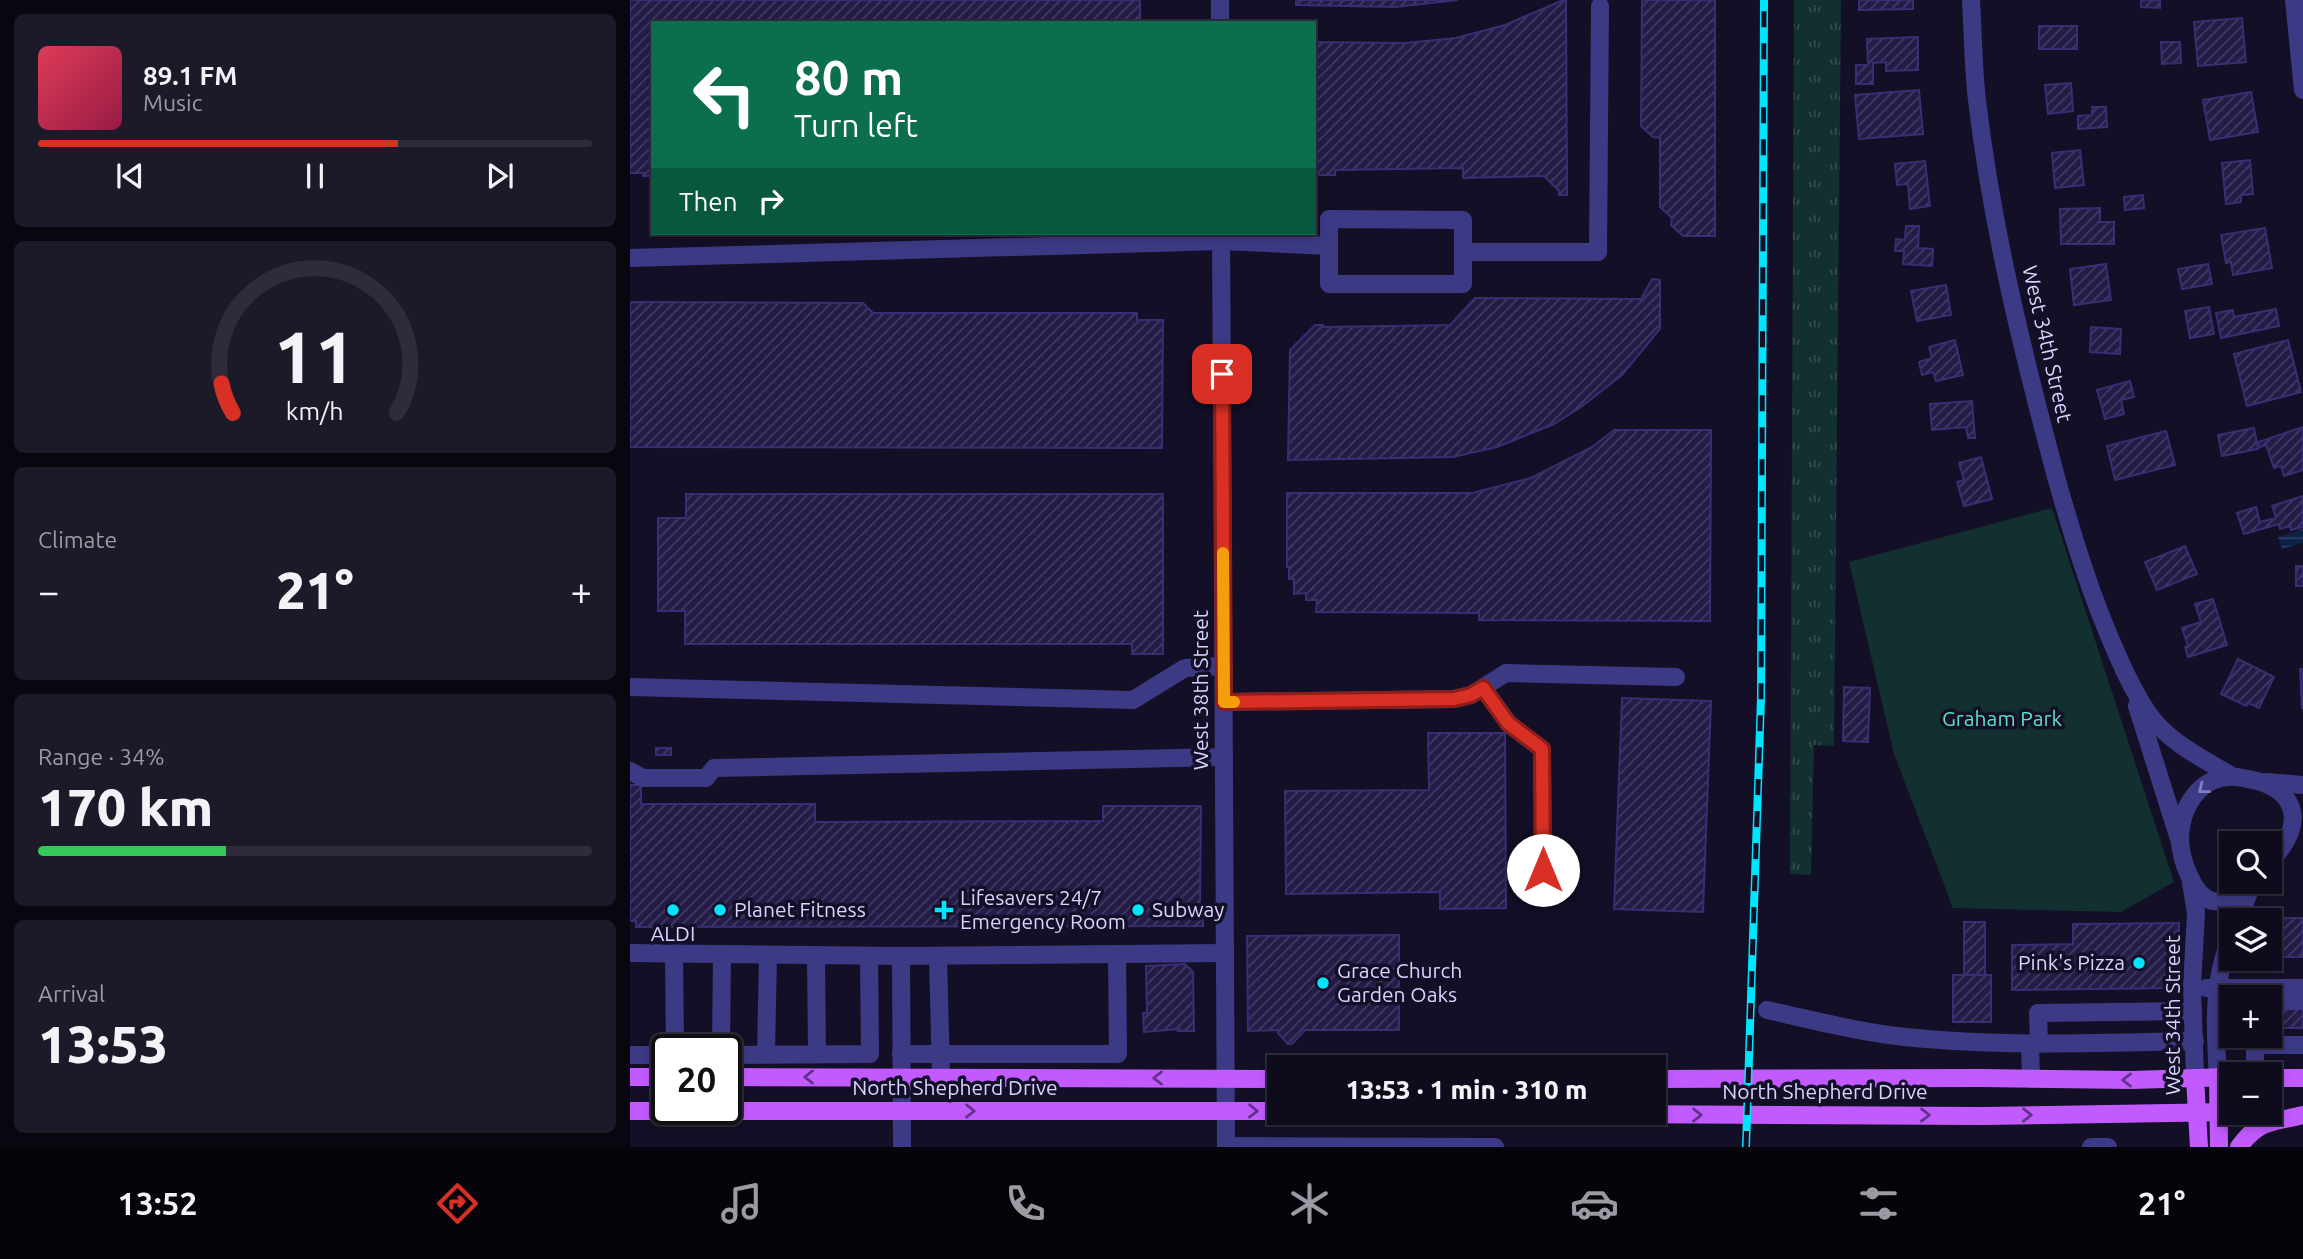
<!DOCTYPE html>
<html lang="en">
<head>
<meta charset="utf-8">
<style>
	body { margin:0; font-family:Ubuntu,sans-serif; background:#1c1929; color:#f1f3f6; height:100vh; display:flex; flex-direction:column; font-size:26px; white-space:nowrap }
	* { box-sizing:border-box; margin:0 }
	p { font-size:23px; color:#9b9ba3 }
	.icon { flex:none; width:38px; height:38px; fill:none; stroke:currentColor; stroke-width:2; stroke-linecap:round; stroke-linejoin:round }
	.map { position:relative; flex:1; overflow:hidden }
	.panel { display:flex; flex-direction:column; gap:14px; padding:14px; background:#08060f; width:630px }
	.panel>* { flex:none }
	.banner { position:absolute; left:21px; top:21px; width:665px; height:214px; border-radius:0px; box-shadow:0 4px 10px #0003,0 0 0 2px #2e2b3b; background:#0b6e4f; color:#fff; overflow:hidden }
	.fabs { position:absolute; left:1589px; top:831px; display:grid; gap:14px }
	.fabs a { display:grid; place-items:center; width:63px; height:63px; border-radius:0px; background:#0e0b1c; box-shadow:0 4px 10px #0003,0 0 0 2px #2e2b3b; font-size:35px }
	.speed { position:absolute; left:21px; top:1034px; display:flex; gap:14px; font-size:35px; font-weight:700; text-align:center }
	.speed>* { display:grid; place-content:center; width:91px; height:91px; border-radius:50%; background:#0e0b1c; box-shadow:0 4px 10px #0003,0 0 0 2px #2e2b3b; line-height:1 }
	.speed .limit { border:4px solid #111; border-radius:10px; background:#fff; color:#111 }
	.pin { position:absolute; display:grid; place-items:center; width:60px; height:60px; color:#fff; margin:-30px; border-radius:14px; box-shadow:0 4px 10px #0006 }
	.me { position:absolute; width:77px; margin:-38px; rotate:0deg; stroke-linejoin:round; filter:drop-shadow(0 0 5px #0008) }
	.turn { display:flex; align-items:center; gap:24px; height:147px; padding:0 28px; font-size:32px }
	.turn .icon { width:91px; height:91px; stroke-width:2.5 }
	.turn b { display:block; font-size:49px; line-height:60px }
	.then { display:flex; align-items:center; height:66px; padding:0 28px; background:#0003; gap:14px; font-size:26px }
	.big { font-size:52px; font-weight:800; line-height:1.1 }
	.panel .card { flex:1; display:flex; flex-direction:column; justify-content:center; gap:10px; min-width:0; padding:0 24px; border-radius:10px; background:#1c1929 }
	.panel .dial { align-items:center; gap:0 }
	.dial svg { height:182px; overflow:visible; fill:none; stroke:#2e2b3b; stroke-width:7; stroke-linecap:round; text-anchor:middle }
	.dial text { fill:#f1f3f6; stroke:none }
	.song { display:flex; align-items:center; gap:21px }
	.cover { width:84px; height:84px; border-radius:10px; background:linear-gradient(135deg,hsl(350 70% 55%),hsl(340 70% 35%)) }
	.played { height:7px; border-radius:4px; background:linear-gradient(90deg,#d93025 65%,#2e2b3b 65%) }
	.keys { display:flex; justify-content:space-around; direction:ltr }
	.heat { display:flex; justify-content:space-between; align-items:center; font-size:38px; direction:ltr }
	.charge { height:10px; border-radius:5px; background:linear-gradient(90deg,#34c759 34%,#2e2b3b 0) }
	.trip { position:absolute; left:637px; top:1055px; width:399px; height:70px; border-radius:0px; background:#0e0b1c; box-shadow:0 4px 10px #0003,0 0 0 2px #2e2b3b; font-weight:800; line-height:70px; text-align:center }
	.menu { display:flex; height:112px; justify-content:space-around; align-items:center; background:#06040b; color:#9b9ba3 }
	.menu .icon { width:49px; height:49px }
	.menu .active { color:#d93025 }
	.menu b { font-size:32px; color:#f1f3f6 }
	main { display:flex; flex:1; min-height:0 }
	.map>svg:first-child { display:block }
	.grass { fill:url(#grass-tufts) }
	.park { fill:#12302f }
	.water { fill:url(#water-rules) }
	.building { fill:url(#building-hatch); stroke:#3b2d73; stroke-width:2 }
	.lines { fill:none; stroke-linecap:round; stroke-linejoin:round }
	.minor { stroke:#3d3a85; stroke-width:18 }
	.major { stroke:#c25bff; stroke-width:18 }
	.rail-casing { stroke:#00e5ff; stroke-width:8 }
	.rail { stroke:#130f26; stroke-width:5; stroke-dasharray:16; stroke-linecap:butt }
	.oneway { stroke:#837fbc }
	.oneway2 { stroke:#623188 }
	.route-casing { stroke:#8d1f18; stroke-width:18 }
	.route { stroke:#d93025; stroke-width:12 }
	.slow { stroke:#f59e0b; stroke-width:12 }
	.poi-dot { fill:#00e5ff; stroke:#130f26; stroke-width:2.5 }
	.labels { text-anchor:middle; stroke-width:7; stroke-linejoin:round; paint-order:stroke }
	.street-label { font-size:21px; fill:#d9d4ff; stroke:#130f26 }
	.park-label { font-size:21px; fill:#5fe0c0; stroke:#130f26 }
	.poi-label { font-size:21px; fill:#d9d4ff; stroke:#130f26; text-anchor:start }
</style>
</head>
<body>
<main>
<section class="panel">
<div class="card">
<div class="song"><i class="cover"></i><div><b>89.1 FM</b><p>Music</p></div></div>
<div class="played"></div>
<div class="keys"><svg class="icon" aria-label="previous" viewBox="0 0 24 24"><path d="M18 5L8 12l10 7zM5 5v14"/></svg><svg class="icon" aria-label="pause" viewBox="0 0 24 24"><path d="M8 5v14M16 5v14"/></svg><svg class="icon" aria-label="next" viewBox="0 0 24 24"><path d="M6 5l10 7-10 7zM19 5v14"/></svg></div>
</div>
<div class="card dial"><svg viewBox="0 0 100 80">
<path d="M14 69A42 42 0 1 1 86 69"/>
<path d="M14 69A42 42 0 0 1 9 56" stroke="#d93025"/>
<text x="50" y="56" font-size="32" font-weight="700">11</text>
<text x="50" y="72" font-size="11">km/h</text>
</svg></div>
<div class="card"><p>Climate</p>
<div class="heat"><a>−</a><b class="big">21°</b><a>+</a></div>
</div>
<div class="card"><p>Range · 34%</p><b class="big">170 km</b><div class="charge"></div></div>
<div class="card"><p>Arrival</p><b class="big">13:53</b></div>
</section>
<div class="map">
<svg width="1673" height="1147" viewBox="0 0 1673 1147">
	<defs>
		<pattern id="grass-tufts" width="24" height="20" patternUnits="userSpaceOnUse" patternTransform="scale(1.75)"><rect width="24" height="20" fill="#12302f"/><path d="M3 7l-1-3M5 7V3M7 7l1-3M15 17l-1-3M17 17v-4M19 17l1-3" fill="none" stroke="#344d4e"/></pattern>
		<pattern id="water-rules" width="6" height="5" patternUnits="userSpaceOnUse" patternTransform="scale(1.75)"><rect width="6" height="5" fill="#0c2248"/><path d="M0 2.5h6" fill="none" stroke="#2f4163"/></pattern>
		<pattern id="building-hatch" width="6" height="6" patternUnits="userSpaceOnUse" patternTransform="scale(1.75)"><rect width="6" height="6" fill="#241b47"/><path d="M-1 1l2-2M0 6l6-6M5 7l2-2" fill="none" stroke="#433b63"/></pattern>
	</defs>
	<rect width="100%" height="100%" fill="#130f26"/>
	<polygon class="grass" points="1164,0 1211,0 1204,746 1184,745 1181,875 1160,874"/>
	<polygon class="park" points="1422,508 1544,882 1491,912 1323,908 1264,754 1219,562"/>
	<polygon class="water" points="1673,529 1673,543 1652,549 1648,537"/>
	<g class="building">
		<polygon points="0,0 510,0 510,23 23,23 23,176 13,176 13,173 0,173"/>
		<polygon points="666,0 828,0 765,7 666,5"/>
		<polygon points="933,0 936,0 937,195 929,195 929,191 914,176 833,178 833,168 705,170 705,175 684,175 684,42 775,43 826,38 875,25"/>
		<polygon points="1012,0 1085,0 1085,236 1053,236 1041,225 1042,218 1030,207 1030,138 1023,137 1011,126"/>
		<polygon points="1229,0 1283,0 1283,9 1229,10"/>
		<polygon points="1511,0 1530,0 1530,8 1511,7"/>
		<polygon points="1612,18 1616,62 1568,66 1564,22"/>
		<rect x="1409" y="26" width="38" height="23"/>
		<polygon points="1288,37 1288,70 1256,71 1256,62 1243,63 1243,84 1226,84 1226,65 1238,65 1237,39"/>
		<polygon points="1531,42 1550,42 1551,63 1532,64"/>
		<polygon points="1441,83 1443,111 1418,114 1415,85"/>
		<polygon points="1289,90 1293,134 1229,139 1225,95"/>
		<polygon points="1621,92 1628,132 1580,140 1573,100"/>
		<polygon points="1462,107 1476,107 1477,127 1448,129 1448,116 1462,115"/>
		<polygon points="1450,150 1454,185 1425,188 1422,153"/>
		<polygon points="1620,160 1623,194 1611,195 1611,202 1596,204 1592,163"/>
		<polygon points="1295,161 1300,206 1280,209 1278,184 1267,185 1265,164"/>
		<polygon points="1513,195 1514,208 1495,210 1494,197"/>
		<polygon points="1470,208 1470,222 1484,222 1484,244 1431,244 1430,209"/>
		<polygon points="1276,226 1289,226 1288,248 1303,249 1302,266 1273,264 1274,251 1265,251 1266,239 1275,240"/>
		<polygon points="1635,228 1642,268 1603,275 1601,262 1596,263 1591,235"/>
		<polygon points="1476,264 1481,300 1444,305 1440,269"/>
		<polygon points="1578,264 1582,284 1552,289 1548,269"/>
		<polygon points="1022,279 1030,280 1030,329 992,375 951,407 924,424 867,447 823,457 658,460 660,350 685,325 693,325 694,327 820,325 845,298 1011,299"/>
		<polygon points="1316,285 1321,315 1287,321 1281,291"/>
		<polygon points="0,302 233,303 243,313 507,313 507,320 533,320 532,448 0,447"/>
		<polygon points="1579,307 1584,334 1560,338 1555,311"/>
		<polygon points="1646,309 1649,326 1591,338 1586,313 1603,310 1604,317"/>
		<polygon points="1461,327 1491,329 1490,354 1460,352"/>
		<polygon points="1325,340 1333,375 1306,381 1303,372 1292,375 1289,362 1302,358 1299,347"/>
		<polygon points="1658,340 1671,392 1617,406 1604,354"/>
		<polygon points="1500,381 1504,397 1491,400 1494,414 1475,419 1467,390"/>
		<polygon points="1342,401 1345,438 1338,438 1336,427 1302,430 1300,404"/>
		<polygon points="1673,427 1673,470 1654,476 1651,466 1644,468 1636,445 1630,447 1628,442"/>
		<polygon points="1624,428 1628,449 1592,456 1588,435"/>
		<polygon points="984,430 1081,430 1080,621 849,620 849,613 686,612 687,600 676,600 676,593 664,594 664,579 659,579 659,567 657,567 657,493 842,493 901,478 962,447"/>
		<polygon points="1536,431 1545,465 1485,480 1477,446"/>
		<polygon points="1351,457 1362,499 1334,506 1327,482 1334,480 1329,463"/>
		<polygon points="56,494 533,494 533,654 502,654 502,644 55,644 55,611 28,611 28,518 56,518"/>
		<polygon points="1673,496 1673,527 1661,530 1660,526 1650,529 1649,524 1614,534 1607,513 1626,507 1630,522 1646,518 1642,506"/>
		<polygon points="1555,546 1567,574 1527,590 1515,562"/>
		<rect x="1666" y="566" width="7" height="20"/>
		<polygon points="1583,599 1597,645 1558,657 1555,647 1558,646 1552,628 1571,622 1565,604"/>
		<polygon points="1608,659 1644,677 1629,708 1618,703 1616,706 1591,694"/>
		<polygon points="1670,669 1673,669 1673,708 1672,708"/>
		<polygon points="1214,687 1240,688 1238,742 1213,741"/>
		<polygon points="992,698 1081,701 1073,912 984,909"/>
		<polygon points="798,733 875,733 876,908 810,909 810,892 656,894 655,791 799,790"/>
		<rect x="26" y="748" width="15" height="7"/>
		<polygon points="0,785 11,785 11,804 185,804 185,822 473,821 473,806 571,806 570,904 573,904 573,926 6,927 6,921 0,921"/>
		<polygon points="1654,918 1673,918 1673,957 1640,957 1640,948"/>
		<rect x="1334" y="922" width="21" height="53"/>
		<polygon points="1549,923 1549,988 1382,990 1382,945 1443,944 1443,924"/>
		<polygon points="769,935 769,1030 675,1030 662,1044 658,1044 648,1033 648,1030 618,1031 617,936"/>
		<polygon points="555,964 563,972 564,1031 548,1031 549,1029 514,1032 513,1013 517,1013 516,966"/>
		<rect x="1323" y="975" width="38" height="47"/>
		<polygon points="1673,1005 1673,1028 1640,1028 1640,1007"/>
	</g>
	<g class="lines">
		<g class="minor">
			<polyline points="590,0 590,23"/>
			<path d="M1341 0C1343 33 1343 67 1347 100 1362 228 1393 353 1426 477 1443 537 1461 596 1486 652 1495 673 1505 694 1518 713 1538 742 1572 758 1602 776"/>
			<polyline points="1664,0 1673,90"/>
			<polygon points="699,219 833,220 833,284 699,284"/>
			<polyline points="591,233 596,1147"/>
			<polyline points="833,252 968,252 970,6"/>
			<polyline points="0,258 591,241 699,246"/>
			<polyline points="0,687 503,700 555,668 594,666"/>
			<polyline points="853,688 879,724 912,749 913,870"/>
			<polyline points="594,702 824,699 841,695 876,673 1046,677"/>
			<polyline points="1507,706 1549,839"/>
			<polyline points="0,771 13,778 76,778 84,768 594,757"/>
			<polyline points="1636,782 1673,785"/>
			<path d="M1620 882C1610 890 1597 904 1583 901 1563 897 1550 857 1550 839 1551 803 1574 770 1613 778 1629 781 1644 784 1655 797 1673 819 1656 845 1640 862"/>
			<polyline points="1561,883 1566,913 1562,987 1565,1078"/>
			<polyline points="1608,920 1623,882"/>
			<polyline points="0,953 271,956"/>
			<polyline points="44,953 45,1050"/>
			<polyline points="186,955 187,1054"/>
			<polyline points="308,956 311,1076"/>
			<polyline points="1576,988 1673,988"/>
			<polyline points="1640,1001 1673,1001"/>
			<path d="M1137 1010C1183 1020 1228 1032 1275 1037 1371 1047 1468 1043 1565 1041"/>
			<polyline points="1400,1044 1401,1079"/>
			<polyline points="1409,1044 1408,1013 1563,1011"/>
			<polyline points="1625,1045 1673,1045"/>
			<polyline points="91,1050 92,954"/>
			<polyline points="136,1054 138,955"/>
			<polyline points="271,1054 488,1054 487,954"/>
			<polyline points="0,1055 37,1055"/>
			<polyline points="96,1055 240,1054 239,956"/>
			<polyline points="1625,1074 1625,1036"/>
			<path d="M1588 1077C1585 1030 1582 981 1601 937"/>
			<polyline points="596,1146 865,1147"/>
			<polyline points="272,1147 271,956 595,953"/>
			<polyline points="1461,1147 1478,1147"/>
		</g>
		<g class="major">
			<polyline points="0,1077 37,1077"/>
			<polyline points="96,1077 649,1079"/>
			<polyline points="1588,1077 1589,1147"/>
			<polyline points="1565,1078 1569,1147"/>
			<polyline points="1640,1078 1673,1078"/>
			<polyline points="1024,1079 1351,1078 1501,1080 1601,1077"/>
			<polyline points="0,1111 649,1111"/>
			<polyline points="789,1113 1353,1116 1601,1112"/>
			<path d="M1609 1147C1629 1119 1642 1123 1673 1115"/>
		</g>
		<defs>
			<polyline id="rail" points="1116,1147 1131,697 1134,0"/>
		</defs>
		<use href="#rail" class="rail-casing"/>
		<use href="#rail" class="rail"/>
	</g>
	<defs><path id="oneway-chevron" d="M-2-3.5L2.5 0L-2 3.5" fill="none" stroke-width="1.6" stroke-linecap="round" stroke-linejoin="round" transform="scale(1.75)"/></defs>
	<use class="oneway" href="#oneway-chevron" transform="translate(1573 789) rotate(142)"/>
	<g class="oneway2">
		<use href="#oneway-chevron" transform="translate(179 1077) rotate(-180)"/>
		<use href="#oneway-chevron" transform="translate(528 1078) rotate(-180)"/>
		<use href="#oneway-chevron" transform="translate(1497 1080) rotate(180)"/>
		<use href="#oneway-chevron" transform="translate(340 1111)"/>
		<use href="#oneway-chevron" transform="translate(623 1111) rotate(1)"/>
		<use href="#oneway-chevron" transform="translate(1067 1115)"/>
		<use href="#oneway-chevron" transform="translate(1295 1115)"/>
		<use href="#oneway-chevron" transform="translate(1397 1115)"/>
	</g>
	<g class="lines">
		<defs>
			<polyline id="route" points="592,374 594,702 824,699 841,695 853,688 878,723 912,749 913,870"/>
		</defs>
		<use href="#route" class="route-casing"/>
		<use href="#route" class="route"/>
		<polyline class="slow" points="593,553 594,702 604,702"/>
	</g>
	<g class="poi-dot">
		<circle cx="43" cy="910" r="7"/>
		<circle cx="90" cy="910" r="7"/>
		<path d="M310.5 899.5h7v7h7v7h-7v7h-7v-7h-7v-7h7z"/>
		<circle cx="508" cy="910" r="7"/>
		<circle cx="1509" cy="963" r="7"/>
		<circle cx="693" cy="983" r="7"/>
	</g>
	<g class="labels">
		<g class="street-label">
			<text transform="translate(1417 344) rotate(77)" y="7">West 34th Street</text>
			<text transform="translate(571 690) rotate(-90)" y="7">West 38th Street</text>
			<text transform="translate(1543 1015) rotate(-90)" y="7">West 34th Street</text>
			<text x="325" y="1095">North Shepherd Drive</text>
			<text x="1195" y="1099">North Shepherd Drive</text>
		</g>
		<g class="park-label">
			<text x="1372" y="726">Graham Park</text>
		</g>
		<g class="poi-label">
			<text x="330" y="905">Lifesavers 24/7<tspan x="330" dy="24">Emergency Room</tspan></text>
			<text x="104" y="917">Planet Fitness</text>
			<text x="522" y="917">Subway</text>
			<text x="43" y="941" text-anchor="middle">ALDI</text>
			<text x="1495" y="970" text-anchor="end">Pink's Pizza</text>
			<text x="707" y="978">Grace Church<tspan x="707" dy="24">Garden Oaks</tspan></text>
		</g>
	</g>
</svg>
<div class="fabs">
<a><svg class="icon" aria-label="search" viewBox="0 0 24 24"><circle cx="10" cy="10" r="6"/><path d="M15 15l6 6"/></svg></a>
<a><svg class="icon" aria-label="layers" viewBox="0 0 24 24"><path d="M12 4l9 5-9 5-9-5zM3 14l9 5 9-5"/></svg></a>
<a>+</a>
<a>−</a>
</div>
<div class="speed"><div class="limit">20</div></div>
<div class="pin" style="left:592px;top:374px;background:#d93025"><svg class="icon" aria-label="arrive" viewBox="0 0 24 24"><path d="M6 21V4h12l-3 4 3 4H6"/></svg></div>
<svg class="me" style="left:913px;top:870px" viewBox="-20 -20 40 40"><circle r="19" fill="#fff"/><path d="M0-13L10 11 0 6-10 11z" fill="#d93025"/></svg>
<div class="trip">13:53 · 1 min · 310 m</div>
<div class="banner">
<div class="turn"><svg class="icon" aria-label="left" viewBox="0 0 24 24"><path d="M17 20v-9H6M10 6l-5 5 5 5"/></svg><div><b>80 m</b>Turn left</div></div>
<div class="then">Then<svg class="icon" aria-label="right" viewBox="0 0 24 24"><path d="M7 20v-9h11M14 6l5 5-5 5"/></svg></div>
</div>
</div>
</main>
<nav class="menu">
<b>13:52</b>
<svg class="icon active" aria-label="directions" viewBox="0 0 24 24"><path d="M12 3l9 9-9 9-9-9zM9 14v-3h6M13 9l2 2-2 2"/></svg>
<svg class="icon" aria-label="music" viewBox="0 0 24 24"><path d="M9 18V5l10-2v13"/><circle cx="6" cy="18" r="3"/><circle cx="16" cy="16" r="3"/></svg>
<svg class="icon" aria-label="phone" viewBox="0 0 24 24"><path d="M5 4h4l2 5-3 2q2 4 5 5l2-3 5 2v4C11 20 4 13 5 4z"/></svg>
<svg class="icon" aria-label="climate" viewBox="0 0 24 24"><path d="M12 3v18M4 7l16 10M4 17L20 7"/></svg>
<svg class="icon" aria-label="car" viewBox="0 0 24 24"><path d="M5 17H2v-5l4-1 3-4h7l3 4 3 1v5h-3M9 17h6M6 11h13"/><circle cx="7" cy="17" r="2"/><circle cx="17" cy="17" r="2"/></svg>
<svg class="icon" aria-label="filters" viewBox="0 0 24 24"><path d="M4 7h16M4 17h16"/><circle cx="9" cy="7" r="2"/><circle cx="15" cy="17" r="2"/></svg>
<b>21°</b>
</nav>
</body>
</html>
